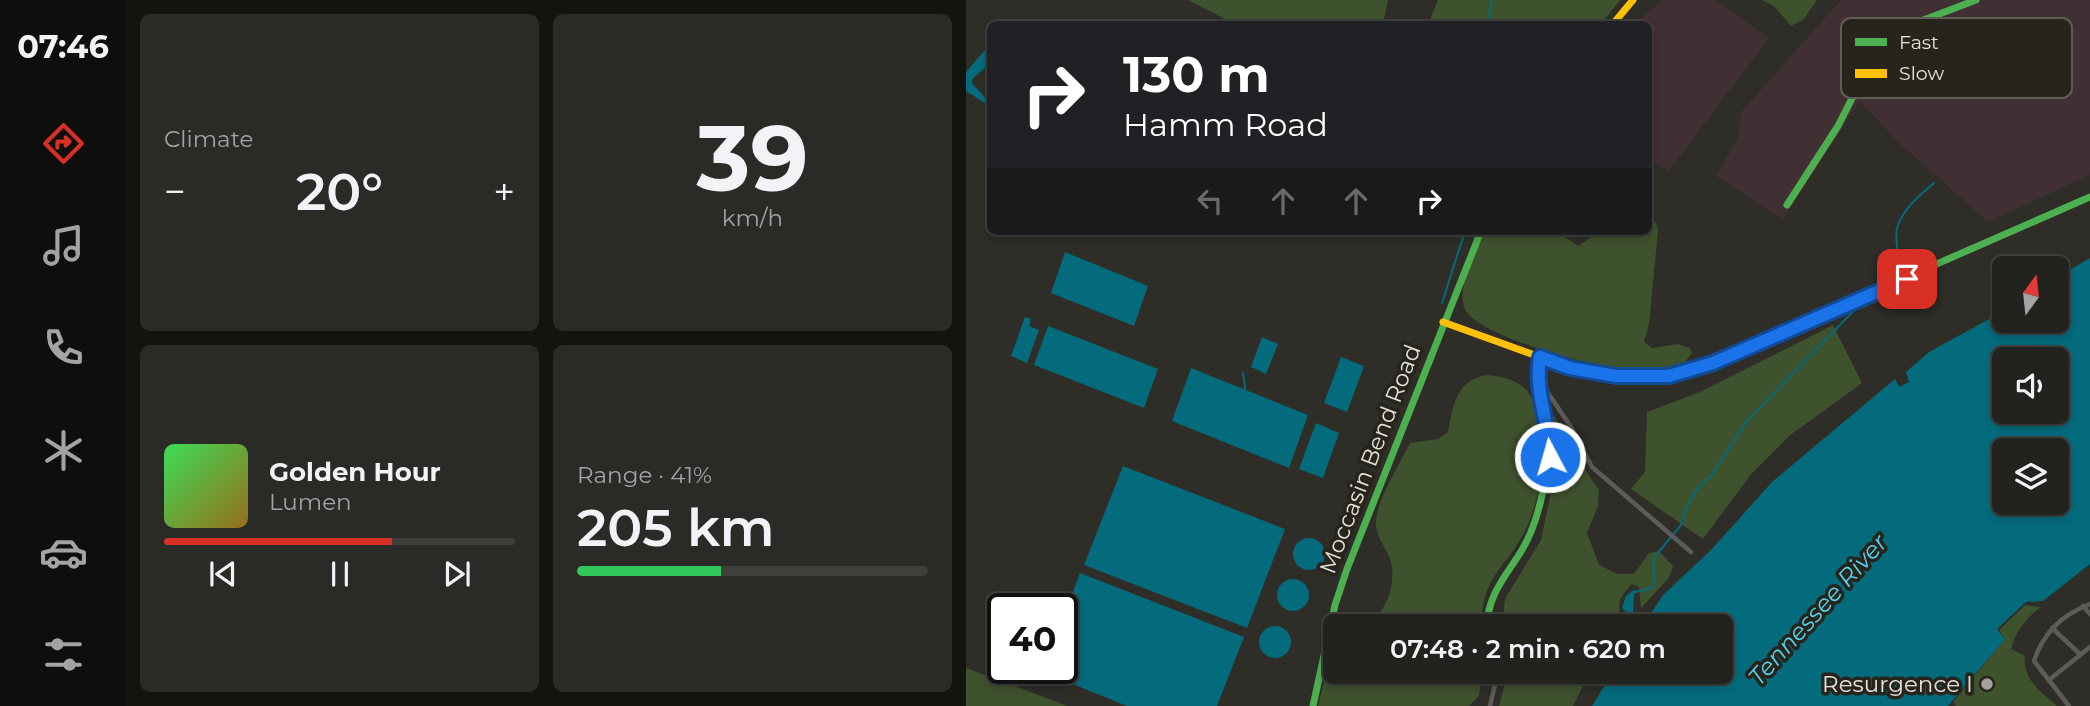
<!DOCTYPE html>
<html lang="en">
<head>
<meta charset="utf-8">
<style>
	body { margin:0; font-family:Montserrat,sans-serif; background:#2a2a27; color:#f1f3f6; height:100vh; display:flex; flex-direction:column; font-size:26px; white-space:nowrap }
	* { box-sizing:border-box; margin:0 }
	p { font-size:23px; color:#a2a4a4 }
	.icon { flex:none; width:38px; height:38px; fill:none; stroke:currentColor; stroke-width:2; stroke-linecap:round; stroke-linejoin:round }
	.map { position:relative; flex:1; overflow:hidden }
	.panel { display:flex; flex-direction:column; gap:14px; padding:14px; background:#131310; width:840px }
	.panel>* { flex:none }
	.guide { position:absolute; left:21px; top:21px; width:665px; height:214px; border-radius:10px; box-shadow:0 4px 10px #0003,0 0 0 2px #3f3f3c; background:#202124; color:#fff; overflow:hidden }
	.needle { width:46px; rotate:15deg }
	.tools { position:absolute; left:1026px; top:256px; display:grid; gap:14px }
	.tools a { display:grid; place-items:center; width:77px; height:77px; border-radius:10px; background:#22221e; box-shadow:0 4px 10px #0003,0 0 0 2px #3f3f3c; font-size:35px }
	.speed { position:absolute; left:21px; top:593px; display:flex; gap:14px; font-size:35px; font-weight:700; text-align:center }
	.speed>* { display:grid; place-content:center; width:91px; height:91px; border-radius:50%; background:#22221e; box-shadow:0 4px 10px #0003,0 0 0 2px #3f3f3c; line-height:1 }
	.speed .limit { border:4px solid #111; border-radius:10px; background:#fff; color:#111 }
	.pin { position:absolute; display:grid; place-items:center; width:60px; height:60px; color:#fff; margin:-30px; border-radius:14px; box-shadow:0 4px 10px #0006 }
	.me { position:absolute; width:77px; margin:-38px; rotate:354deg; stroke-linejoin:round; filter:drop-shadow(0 0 5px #0008) }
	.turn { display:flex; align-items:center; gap:24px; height:147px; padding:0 21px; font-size:32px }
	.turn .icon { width:91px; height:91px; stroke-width:2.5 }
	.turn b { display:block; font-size:49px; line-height:60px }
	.lanes { display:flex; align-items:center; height:66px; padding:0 21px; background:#0003; justify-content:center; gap:35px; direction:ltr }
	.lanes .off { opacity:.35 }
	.big { font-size:52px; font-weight:600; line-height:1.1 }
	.panel .tile { flex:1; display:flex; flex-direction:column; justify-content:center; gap:10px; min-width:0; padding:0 24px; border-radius:10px; background:#2a2a27 }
	.panel .dial { align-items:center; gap:0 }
	.dial b { font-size:91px; line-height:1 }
	.song { display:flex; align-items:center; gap:21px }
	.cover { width:84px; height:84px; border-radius:10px; background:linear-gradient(135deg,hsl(130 70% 55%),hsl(40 70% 35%)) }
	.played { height:7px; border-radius:4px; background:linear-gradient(90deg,#d93025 65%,#3f3f3c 65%) }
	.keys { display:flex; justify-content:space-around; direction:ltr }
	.heat { display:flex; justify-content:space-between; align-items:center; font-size:38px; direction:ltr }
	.charge { height:10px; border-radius:5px; background:linear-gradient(90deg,#34c759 41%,#3f3f3c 0) }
	.panel .tiles { flex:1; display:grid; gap:14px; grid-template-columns:repeat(2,1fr) }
	.trip { position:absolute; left:357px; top:614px; width:410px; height:70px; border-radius:10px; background:#22221e; box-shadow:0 4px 10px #0003,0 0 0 2px #3f3f3c; font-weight:600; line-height:70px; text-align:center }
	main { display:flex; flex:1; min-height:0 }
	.tabs { display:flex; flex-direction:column; width:126px; justify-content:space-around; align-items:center; background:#0e0e0c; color:#a2a4a4 }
	.tabs .icon { width:49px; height:49px }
	.tabs .current { color:#d93025 }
	.tabs b { font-size:32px; color:#f1f3f6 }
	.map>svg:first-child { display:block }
	.industrial { fill:#402f33 }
	.green { fill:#3f522e }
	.water { fill:#046b7c; fill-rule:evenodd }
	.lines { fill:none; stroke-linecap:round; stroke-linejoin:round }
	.stream { stroke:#046b7c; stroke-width:2 }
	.street { stroke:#5d5b58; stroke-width:4.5 }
	.fast { stroke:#4caf50; stroke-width:7 }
	.slow { stroke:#ffc107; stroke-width:7 }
	.route-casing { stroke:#114b97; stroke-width:18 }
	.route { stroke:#1a73e8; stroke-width:12 }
	.poi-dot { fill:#a4a29c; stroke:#27241c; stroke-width:2.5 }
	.labels { text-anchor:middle; stroke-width:7; stroke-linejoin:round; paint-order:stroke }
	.street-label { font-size:23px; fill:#e3e1db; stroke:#27241c }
	.poi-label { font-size:23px; fill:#e3e1db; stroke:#27241c; text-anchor:end }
	.water-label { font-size:24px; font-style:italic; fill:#51d4f0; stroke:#27241c }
	.key { fill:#27241c; stroke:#5f5d55; stroke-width:2 }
	.key-label { font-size:19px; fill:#e3e1db }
</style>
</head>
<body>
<main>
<nav class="tabs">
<b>07:46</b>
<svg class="icon current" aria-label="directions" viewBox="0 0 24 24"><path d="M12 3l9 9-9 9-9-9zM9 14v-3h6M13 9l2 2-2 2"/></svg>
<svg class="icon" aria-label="music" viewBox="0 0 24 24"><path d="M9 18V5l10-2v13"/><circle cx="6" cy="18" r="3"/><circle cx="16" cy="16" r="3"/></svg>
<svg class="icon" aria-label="phone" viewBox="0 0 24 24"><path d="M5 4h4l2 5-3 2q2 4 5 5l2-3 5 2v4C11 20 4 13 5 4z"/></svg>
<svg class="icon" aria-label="climate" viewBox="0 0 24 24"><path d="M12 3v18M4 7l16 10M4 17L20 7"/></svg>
<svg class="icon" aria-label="car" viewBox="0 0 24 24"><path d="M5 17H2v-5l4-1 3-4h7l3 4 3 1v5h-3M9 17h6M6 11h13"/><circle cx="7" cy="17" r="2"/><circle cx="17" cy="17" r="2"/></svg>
<svg class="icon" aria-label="filters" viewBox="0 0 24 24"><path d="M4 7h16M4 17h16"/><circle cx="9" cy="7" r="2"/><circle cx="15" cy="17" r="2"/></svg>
</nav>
<section class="panel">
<div class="tiles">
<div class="tile"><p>Climate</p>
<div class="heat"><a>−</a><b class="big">20°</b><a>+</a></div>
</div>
<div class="tile dial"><b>39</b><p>km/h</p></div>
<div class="tile">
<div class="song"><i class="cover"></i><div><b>Golden Hour</b><p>Lumen</p></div></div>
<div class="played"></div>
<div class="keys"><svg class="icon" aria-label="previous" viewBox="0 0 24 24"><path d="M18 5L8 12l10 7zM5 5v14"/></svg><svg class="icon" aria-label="pause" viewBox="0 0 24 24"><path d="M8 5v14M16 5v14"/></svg><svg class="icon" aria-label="next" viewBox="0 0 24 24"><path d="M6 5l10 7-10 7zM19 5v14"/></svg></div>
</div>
<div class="tile"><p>Range · 41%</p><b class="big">205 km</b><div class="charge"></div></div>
</div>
</section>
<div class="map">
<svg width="1124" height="706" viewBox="0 0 1124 706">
	<rect width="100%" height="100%" fill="#2e2d28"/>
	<g class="industrial">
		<polygon points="697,0 749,0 803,38 703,171 683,160 682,24 669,24"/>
		<polygon points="875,0 1124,0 1124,175 1022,222 932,142 894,101 817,219 750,176 771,140 775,112"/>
	</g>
	<g class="green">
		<polygon points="222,0 422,0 417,24 269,24"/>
		<polygon points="472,0 654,0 635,24 462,24"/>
		<polygon points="796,0 851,0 837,20 825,26 808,6"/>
		<path d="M683 220 690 223 692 230 683 324 678 342 686 348 712 344 724 348 726 353C722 359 718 364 711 367 694 373 670 371 653 369 625 366 505 334 498 307 491 284 511 252 519 231H600L599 237 612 246 635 231H682Z"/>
		<polygon points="867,325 896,383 823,436 786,473 737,539 665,489 679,472 681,412 734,392"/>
		<path d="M522 375C537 377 555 380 564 395 586 427 576 498 559 531 538 572 517 573 515 626H379C385 625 394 625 400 623 421 614 430 583 425 562 421 548 409 537 410 522 411 499 434 464 444 443L472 439 482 432C487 406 490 379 522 375Z"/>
		<path d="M583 409C603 435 614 465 633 490L632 506 621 533 633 565 651 574H668L683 553 693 551 707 566 703 578 675 608 673 587 666 584C644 606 659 609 652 626H536L539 599 575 540 593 453Z"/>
		<path d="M1059 605 1075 607C1060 618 1050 631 1045 649L1059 656C1056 679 1075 692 1091 706H990L987 702 1039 639 1033 630Z"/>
		<polygon points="369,637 369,672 516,672 513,696 503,706 352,706"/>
		<polygon points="0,668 102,706 0,706"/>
		<polygon points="542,672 624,672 607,706 533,706"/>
	</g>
	<g class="water">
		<polygon points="24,44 24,64 7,78 6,83 23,102 20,104 0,91 0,72"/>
		<polygon points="99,252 182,286 168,326 85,293"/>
		<path d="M1124 258V564L1077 601 1060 602 1031 629 1039 639 982 706H626L647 672H754V626H673L656 608 660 596 669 589 667 610 671 619H676L685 613 697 595 745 550 806 482 929 379 933 387 943 382 940 372 963 352 1038 311V320H1090V278ZM1038 359H1090V411H1038ZM1038 450H1090V502H1038Z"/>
		<polygon points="59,317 65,319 63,326 73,330 61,363 45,356"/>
		<polygon points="82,326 192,369 178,408 68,365"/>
		<polygon points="296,337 312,344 300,374 285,367"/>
		<polygon points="375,357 398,366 381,412 358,403"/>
		<polygon points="225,368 342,415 323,468 206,421"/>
		<polygon points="350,423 373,433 357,478 333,469"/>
		<polygon points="157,466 319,529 281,628 118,565"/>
		<circle cx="343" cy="554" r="16"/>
		<polygon points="114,573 278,637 251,706 161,706 77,672 78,669 96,668 96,621"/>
		<circle cx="327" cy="595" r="16"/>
		<circle cx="309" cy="642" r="16"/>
	</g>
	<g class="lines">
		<g class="stream">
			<polyline points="522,24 526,0"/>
			<path d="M908 289C916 279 930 266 931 252 932 242 928 235 932 225 938 208 955 194 968 183"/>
			<polyline points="476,303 499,231"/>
			<polyline points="277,373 279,389"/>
			<polyline points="669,592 686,588 689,581 687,567 690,555 715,525 720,508 731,489 746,475 779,423 899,299"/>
		</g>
		<g class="street">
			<polyline points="574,381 605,427 626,467 725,552"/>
			<polyline points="1117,606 1124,614"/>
			<polyline points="1086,628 1114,654"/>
			<polyline points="1083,680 1124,647"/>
			<polyline points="524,706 532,672"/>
			<path d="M1103 706 1068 661C1077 633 1097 614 1124 604"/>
		</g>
		<g class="fast">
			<polyline points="821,205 872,126 904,63 931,36 955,21 1010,0"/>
			<polyline points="886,301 1124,197"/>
			<path d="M521 626C522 594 540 576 556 550 566 533 572 514 576 495 589 442 570 408 574 357"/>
			<polyline points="347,706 369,605 381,569 515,231"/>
		</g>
		<g class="slow">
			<polyline points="647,24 667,0"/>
			<polyline points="477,322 604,368 650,376 703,376 746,363 886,301"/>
		</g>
	</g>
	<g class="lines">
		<defs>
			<path id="route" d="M584 457C583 422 568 391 574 357L604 368 650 376H703L747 363 941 279"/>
		</defs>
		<use href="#route" class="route-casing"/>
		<use href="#route" class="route"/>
	</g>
	<circle class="poi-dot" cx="1021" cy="684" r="7"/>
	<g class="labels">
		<g class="street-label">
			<text transform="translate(404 459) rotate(-69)" y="8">Moccasin Bend Road</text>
		</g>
		<g class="poi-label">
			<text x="1007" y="692">Resurgence I</text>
		</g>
		<g class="water-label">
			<text transform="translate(852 610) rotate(-48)" y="8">Tennessee River</text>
		</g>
	</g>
	<rect x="875" y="18" width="231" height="80" rx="10" class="key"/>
	<rect x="889" y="38" width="32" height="8" fill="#4caf50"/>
	<rect x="889" y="69" width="32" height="9" fill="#ffc107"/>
	<g class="key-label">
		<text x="933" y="49">Fast</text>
		<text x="933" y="80">Slow</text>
	</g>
</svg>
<div class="tools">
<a><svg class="needle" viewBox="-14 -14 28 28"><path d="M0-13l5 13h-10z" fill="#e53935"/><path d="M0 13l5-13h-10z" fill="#a2a4a4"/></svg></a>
<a><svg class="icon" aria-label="sound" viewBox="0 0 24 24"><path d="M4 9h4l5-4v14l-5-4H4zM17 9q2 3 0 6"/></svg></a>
<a><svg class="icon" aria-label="layers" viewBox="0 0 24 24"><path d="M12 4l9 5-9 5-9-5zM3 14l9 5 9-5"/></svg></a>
</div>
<div class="speed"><div class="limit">40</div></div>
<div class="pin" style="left:941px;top:279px;background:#d93025"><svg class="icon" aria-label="arrive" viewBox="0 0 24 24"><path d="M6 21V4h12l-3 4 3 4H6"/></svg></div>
<svg class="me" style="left:584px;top:457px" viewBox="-20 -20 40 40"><circle r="17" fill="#1a73e8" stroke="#fff" stroke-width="3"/><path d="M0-11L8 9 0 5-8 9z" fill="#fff"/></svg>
<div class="trip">07:48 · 2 min · 620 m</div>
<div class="guide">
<div class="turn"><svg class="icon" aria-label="right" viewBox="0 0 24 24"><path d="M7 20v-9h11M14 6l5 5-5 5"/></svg><div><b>130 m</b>Hamm Road</div></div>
<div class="lanes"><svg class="icon off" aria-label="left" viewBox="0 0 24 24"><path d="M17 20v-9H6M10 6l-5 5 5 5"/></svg><svg class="icon off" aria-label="ahead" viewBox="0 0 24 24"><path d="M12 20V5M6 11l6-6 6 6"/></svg><svg class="icon off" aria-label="ahead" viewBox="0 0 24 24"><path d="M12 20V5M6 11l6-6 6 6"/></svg><svg class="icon" aria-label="right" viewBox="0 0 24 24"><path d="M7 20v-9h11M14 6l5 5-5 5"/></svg></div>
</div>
</div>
</main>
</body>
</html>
